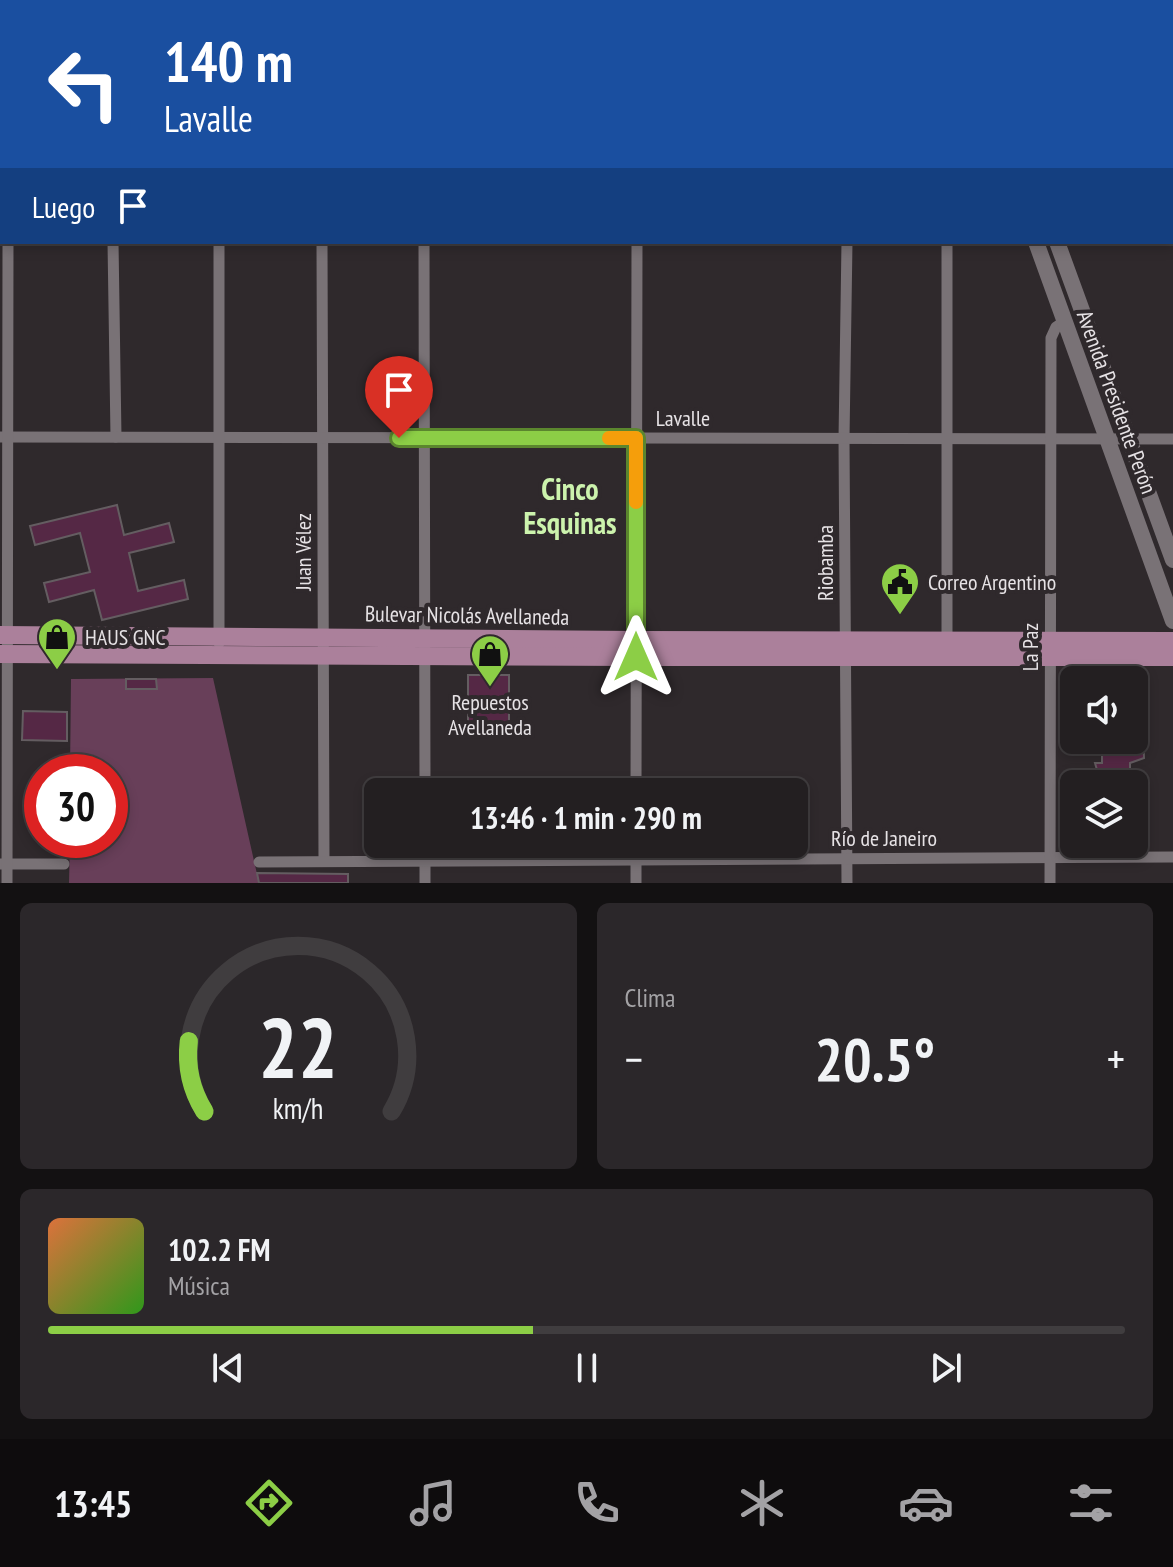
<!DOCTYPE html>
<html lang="es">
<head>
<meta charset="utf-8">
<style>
	body { margin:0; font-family:"PT Sans Narrow",sans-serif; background:#2b272a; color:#f1f3f6; height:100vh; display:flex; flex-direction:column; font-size:30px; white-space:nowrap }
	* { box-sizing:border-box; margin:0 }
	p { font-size:26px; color:#a3a2a5 }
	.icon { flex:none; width:44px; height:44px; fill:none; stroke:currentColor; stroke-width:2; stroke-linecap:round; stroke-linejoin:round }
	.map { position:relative; height:883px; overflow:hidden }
	.sheet { display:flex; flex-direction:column; gap:20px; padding:20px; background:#131112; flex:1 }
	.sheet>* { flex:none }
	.banner { position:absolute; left:0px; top:0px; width:1174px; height:244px; box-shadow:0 4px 12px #0003,0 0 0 2px #403d3f; background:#1a4fa0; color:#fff; overflow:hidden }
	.buttons { position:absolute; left:1060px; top:666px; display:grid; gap:16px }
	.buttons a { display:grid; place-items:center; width:88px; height:88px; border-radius:12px; background:#231f21; box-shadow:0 4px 12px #0003,0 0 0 2px #403d3f; font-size:40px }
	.speed { position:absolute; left:24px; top:754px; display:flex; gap:16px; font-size:40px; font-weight:700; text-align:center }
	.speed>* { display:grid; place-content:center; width:104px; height:104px; border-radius:50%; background:#231f21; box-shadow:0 4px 12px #0003,0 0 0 2px #403d3f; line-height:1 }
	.speed .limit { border:12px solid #d22; background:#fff; color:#111 }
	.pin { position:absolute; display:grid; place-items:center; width:68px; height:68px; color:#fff; margin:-82px -34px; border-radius:50% 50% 50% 0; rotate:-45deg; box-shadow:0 0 8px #0007 }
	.pin .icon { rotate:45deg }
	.me { position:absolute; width:88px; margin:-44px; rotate:0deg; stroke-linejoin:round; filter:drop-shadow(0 0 6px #0008) }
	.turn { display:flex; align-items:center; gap:28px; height:168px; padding:0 32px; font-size:36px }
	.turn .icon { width:104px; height:104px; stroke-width:2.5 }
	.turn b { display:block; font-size:56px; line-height:68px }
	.then { display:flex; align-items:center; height:76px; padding:0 32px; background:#0003; gap:16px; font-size:30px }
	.big { font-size:60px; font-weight:700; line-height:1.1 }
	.sheet .widget { flex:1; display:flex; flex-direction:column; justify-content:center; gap:12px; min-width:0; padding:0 28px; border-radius:12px; background:#2b272a }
	.sheet .dial { align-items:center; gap:0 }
	.dial svg { height:208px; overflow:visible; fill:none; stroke:#403d3f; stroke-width:7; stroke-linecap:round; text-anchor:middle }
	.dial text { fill:#f1f3f6; stroke:none }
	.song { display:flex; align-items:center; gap:24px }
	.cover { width:96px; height:96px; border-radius:12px; background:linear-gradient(135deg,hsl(20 70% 55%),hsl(110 70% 35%)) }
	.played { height:8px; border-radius:4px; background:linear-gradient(90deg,#8cce46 45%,#403d3f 45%) }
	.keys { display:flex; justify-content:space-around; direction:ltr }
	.heat { display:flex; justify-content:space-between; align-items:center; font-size:44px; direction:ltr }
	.sheet .tiles { flex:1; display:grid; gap:20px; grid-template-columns:1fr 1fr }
	.widget:last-child { grid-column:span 2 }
	.trip { position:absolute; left:364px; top:778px; width:444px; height:80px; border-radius:12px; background:#231f21; box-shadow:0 4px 12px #0003,0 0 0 2px #403d3f; font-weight:700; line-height:80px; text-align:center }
	.tabs { display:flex; height:128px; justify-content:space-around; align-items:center; background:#0e0c0d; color:#a3a2a5 }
	.tabs .icon { width:56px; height:56px }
	.tabs .selected { color:#8cce46 }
	.tabs b { font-size:36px; color:#f1f3f6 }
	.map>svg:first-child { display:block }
	.green { fill:#683f59 }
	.building { fill:#552845; stroke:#645d61; stroke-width:2 }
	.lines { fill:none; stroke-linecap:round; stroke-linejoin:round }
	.street { stroke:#797276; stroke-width:11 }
	.secondary { stroke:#797276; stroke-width:16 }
	.primary { stroke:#ab809b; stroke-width:18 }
	.route-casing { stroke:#5b862e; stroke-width:20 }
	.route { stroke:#8cce46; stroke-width:14 }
	.slow { stroke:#f59e0b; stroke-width:14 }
	.labels { text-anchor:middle; stroke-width:8; stroke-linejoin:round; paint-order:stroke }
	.street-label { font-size:22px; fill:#e6e2e5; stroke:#2f292c }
	.poi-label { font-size:22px; fill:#e6e2e5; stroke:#2f292c; text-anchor:start }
	.district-label { font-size:30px; font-weight:bold; fill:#ccf3ad; stroke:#2f292c }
</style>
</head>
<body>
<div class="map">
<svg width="1173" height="883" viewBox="0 0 1173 883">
	<rect width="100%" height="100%" fill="#2f292c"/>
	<polygon class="green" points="213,678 259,883 69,883 70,840 110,840 110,772 70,772 71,679"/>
	<g class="building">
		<polygon points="117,505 124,535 169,523 174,542 129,553 138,591 184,580 188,599 102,620 94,590 49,602 44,583 90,572 80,533 35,545 30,526"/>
		<polygon points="468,675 509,675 509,722 506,722 509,734 464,736 463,722 468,722"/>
		<polygon points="126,679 156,679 157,689 126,689"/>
		<polygon points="23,711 67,712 67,741 22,740"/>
		<polygon points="1134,728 1143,728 1144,758 1130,763 1130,784 1101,784 1095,763 1102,763 1102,740 1134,740"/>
		<polygon points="257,873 348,874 348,883 259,883"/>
	</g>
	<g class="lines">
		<g class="street">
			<polyline points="113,0 113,2"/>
			<polyline points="424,0 424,2"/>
			<polyline points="636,0 636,2"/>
			<polyline points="8,2 8,0"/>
			<polyline points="219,2 219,0"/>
			<polyline points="529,2 529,0"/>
			<polyline points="732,2 732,0"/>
			<polyline points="849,2 849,0"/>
			<polyline points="1044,2 1044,0"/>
			<polyline points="1172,18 1173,18"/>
			<polyline points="0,23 2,23"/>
			<polyline points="0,227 2,227"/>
			<polyline points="1172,228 1173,228"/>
			<polyline points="113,242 116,437"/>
			<polyline points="322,242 324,861"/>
			<polyline points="424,242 425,792"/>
			<polyline points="847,242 844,439 847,883"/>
			<polyline points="0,437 1173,439"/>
			<polyline points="947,640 947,242"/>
			<polyline points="219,643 219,242"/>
			<polyline points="636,792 637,242"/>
			<polyline points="425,844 425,883"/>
			<polyline points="259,862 1173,857"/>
			<polyline points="1,864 64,864"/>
			<polyline points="7,883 8,242"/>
			<polyline points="636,883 636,844"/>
			<polyline points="1050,883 1051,338 1056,327 1065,321"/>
		</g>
		<g class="secondary">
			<polyline points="950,0 950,2"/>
			<polyline points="971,0 971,2"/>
			<polyline points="1036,242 1173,621"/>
			<polyline points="1057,242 1173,560"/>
		</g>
		<g class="primary">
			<polyline points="0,635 636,640 1173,641"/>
			<polyline points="0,654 636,657 1173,657"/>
		</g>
	</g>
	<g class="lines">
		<defs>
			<polyline id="route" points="399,438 636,438 636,657"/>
		</defs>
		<use href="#route" class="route-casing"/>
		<use href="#route" class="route"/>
		<polyline class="slow" points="609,438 636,438 636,502"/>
	</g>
	<defs>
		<symbol id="civic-pin" viewBox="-11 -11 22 30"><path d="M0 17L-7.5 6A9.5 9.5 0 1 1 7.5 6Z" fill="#8cce46" stroke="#2f292c"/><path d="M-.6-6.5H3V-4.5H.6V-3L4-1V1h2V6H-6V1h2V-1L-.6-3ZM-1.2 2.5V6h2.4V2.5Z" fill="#111"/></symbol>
		<symbol id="shop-pin" viewBox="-11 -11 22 30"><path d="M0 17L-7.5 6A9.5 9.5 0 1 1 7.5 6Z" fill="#8cce46" stroke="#2f292c"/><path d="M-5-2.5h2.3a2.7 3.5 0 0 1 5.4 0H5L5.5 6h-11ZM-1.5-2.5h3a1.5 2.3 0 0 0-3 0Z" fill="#111"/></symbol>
	</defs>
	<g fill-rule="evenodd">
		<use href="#civic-pin" x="878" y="560" width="44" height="60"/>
		<use href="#shop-pin" x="35" y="615" width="44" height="60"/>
		<use href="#shop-pin" x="468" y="632" width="44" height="60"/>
	</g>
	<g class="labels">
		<g class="street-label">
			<text transform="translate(1117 402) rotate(70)" y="8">Avenida Presidente Perón</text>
			<text x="683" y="426">Lavalle</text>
			<text transform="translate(303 552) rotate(-90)" y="8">Juan Vélez</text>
			<text transform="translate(825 563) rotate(-90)" y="8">Riobamba</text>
			<text transform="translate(467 615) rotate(1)" y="8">Bulevar Nicolás Avellaneda</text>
			<text transform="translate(1030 647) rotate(-90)" y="8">La Paz</text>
			<text x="884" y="846">Río de Janeiro</text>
		</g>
		<g class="poi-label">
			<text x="928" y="590">Correo Argentino</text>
			<text x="85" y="645">HAUS GNC</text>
			<text x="490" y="710" text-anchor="middle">Repuestos<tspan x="490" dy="25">Avellaneda</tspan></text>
		</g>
		<g class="district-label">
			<text x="570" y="500">Cinco<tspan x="570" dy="34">Esquinas</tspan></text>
		</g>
	</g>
</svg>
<div class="buttons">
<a><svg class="icon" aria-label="sound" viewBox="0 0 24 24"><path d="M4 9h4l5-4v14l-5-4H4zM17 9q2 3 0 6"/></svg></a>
<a><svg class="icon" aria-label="layers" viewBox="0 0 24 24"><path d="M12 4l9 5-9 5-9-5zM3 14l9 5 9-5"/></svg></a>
</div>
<div class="speed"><div class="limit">30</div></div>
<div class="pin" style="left:399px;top:438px;background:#d93025"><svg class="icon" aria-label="arrive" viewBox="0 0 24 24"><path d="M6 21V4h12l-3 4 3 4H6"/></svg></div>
<svg class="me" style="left:636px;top:657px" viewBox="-20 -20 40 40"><path d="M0-17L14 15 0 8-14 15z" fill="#8cce46" stroke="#fff" stroke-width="4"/></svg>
<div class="trip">13:46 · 1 min · 290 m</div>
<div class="banner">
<div class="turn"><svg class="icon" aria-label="left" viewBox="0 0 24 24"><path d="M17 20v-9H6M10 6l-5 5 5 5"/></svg><div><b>140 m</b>Lavalle</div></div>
<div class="then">Luego<svg class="icon" aria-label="arrive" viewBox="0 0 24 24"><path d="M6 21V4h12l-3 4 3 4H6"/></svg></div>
</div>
</div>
<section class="sheet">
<div class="tiles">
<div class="widget dial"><svg viewBox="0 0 100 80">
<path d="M14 69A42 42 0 1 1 86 69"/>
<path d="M14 69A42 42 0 0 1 8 42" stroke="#8cce46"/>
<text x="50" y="56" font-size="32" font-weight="700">22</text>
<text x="50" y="72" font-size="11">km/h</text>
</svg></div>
<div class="widget"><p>Clima</p>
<div class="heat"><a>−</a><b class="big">20.5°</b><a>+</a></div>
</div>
<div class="widget">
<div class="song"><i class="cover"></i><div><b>102.2 FM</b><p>Música</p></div></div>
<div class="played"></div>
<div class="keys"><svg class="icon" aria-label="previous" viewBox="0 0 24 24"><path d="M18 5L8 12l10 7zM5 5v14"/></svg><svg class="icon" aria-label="pause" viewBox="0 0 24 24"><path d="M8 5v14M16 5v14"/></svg><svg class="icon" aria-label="next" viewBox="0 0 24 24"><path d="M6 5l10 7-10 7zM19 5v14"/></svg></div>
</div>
</div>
</section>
<nav class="tabs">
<b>13:45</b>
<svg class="icon selected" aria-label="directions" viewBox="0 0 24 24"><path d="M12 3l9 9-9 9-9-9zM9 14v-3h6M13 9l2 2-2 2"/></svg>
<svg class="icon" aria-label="music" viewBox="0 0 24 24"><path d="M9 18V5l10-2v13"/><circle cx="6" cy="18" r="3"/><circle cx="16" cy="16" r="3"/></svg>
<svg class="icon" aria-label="phone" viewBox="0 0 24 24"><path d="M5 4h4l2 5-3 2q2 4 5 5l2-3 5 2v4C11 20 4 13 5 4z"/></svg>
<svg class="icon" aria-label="climate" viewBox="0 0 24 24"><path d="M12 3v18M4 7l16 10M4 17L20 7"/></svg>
<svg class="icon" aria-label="car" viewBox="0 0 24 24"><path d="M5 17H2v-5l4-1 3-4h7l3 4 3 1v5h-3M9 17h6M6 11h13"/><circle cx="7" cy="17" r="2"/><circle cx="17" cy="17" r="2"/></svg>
<svg class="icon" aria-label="filters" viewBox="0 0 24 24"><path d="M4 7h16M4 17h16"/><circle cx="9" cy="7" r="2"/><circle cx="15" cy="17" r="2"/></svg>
</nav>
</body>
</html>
